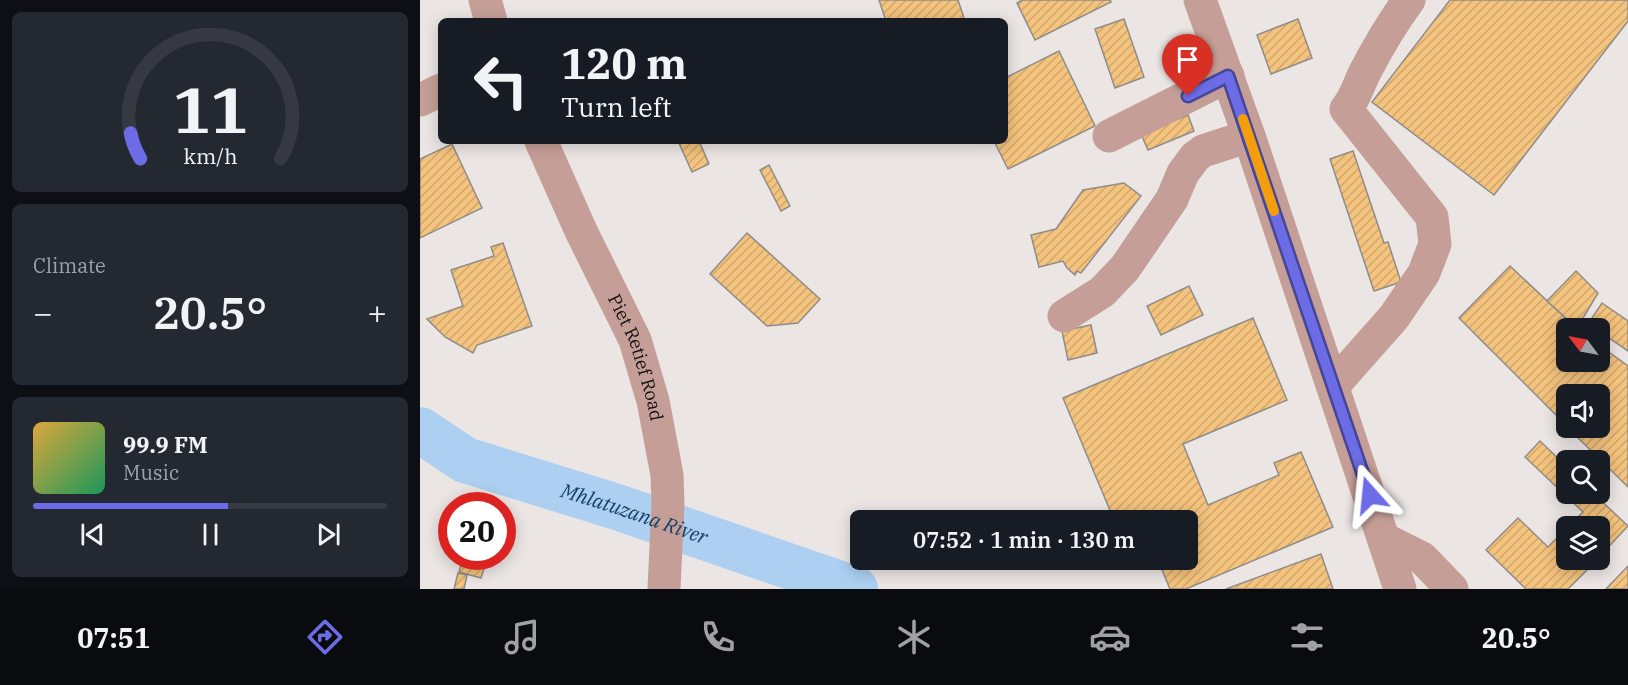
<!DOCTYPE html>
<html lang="en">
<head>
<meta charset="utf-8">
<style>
	body { margin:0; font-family:"IBM Plex Serif",serif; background:#242831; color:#f1f3f6; height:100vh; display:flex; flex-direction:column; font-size:22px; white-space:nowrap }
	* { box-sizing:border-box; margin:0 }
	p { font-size:20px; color:#9ea1a6 }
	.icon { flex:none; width:33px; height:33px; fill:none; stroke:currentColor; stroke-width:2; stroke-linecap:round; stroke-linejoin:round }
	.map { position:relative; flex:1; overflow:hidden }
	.side { display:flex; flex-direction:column; gap:12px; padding:12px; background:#0d0f14; width:420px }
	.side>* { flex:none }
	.top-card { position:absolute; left:18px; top:18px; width:570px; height:126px; border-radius:9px; box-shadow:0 3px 15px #0003; background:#171b24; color:#f1f3f6; overflow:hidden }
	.needle { width:39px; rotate:302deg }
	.tools { position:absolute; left:1136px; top:318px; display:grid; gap:12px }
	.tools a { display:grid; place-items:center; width:54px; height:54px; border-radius:9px; background:#171b24; box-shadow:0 3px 15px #0003; font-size:30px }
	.speed { position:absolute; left:18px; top:492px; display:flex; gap:12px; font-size:30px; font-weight:700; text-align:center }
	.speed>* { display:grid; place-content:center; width:78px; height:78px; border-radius:50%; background:#171b24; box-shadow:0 3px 15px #0003; line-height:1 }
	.speed .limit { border:9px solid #d22; background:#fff; color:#111 }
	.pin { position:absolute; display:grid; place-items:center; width:51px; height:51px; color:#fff; margin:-62px -26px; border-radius:50% 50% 50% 0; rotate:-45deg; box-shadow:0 0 6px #0007 }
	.pin .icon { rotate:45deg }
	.me { position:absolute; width:66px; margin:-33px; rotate:342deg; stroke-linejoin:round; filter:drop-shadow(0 0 4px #0008) }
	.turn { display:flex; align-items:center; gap:21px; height:126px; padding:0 24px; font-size:27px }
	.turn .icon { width:78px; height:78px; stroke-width:2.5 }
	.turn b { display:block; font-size:42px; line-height:51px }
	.big { font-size:45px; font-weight:600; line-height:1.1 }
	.side .tile { flex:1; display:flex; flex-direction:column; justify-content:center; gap:9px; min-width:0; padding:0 21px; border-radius:9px; background:#242831 }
	.side .dial { align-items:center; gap:0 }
	.dial svg { height:156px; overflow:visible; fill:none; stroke:#363941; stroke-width:7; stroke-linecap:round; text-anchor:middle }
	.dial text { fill:#f1f3f6; stroke:none }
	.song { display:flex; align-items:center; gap:18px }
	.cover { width:72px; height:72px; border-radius:9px; background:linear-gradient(135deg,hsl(40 70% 55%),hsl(150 70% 35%)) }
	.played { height:6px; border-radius:3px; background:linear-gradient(90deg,#6c6ce6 55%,#363941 55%) }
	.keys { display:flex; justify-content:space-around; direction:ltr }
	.heat { display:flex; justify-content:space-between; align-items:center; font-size:33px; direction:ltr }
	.trip { position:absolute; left:430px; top:510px; width:348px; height:60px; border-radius:9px; background:#171b24; box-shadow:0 3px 15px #0003; font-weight:600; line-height:60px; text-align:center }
	.menu { display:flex; height:96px; justify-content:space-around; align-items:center; background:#090b0e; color:#9ea1a6 }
	.menu .icon { width:42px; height:42px }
	.menu .active { color:#6c6ce6 }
	.menu b { font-size:27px; color:#f1f3f6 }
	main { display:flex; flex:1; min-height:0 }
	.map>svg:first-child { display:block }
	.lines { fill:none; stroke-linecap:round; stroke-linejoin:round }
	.river { stroke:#accff2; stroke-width:46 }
	.building { fill:url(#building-hatch); stroke:#8f8c89; stroke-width:1.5 }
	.minor { stroke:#c59f97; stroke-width:33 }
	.route-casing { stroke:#464696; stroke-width:15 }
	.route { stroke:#6c6ce6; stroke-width:10 }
	.slow { stroke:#f59e0b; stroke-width:10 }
	.labels { text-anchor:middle; stroke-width:6; stroke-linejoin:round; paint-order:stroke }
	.street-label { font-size:18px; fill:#110f0f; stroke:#f8f4f2 }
	.water-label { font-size:20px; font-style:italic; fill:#144065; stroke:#f8f4f2 }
</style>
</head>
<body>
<main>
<section class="side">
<div class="tile dial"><svg viewBox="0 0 100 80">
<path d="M14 69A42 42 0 1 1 86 69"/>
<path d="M14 69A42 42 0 0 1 9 56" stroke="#6c6ce6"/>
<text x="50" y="56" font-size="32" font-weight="700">11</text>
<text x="50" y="72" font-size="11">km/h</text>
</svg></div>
<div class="tile"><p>Climate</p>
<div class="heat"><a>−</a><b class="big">20.5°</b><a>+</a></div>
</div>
<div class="tile">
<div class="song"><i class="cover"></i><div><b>99.9 FM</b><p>Music</p></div></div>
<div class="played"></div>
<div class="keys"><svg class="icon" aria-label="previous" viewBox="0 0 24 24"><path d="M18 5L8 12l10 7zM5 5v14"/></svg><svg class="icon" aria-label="pause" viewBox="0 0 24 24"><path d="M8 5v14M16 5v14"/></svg><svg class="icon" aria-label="next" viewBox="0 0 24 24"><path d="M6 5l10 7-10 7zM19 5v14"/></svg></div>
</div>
</section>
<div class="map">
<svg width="1208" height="589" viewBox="0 0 1208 589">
	<defs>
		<pattern id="building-hatch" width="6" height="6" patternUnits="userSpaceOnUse" patternTransform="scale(1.5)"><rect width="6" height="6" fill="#f4c37d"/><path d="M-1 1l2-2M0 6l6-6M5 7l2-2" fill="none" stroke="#d0a66b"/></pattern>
	</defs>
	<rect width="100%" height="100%" fill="#ebe6e4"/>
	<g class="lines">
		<path class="river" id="s1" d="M0 430 45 460 197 507 435 589"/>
	</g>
	<g class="building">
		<polygon points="459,0 538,0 545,21 466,21"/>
		<polygon points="602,0 690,0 691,2 615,40 597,3"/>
		<polygon points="1030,0 1208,0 1208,21 1074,195 952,102"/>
		<polygon points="704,19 724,77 695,88 675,29"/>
		<polygon points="878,19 892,58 851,74 837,35"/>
		<polygon points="639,51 675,126 588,169 574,141 585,141 585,78"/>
		<polygon points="768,115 774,131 728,150 721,134"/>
		<polygon points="258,141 279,141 289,164 272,172"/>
		<polygon points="32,144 62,208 0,238 0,159"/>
		<polygon points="933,151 964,243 968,242 981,282 954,291 910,159"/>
		<polygon points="349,165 370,206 361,211 340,170"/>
		<polygon points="704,183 721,196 661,273 657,271 655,275 647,268 643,261 619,267 611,235 636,229 663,190"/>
		<polygon points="327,233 400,299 378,323 347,326 290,274"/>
		<polygon points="83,243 112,326 57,345 53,353 25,337 7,319 43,306 31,270 74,256 71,247"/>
		<polygon points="1090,266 1156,328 1146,328 1146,362 1179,362 1179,345 1208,366 1208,487 1148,428 1179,428 1179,394 1146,394 1146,425 1039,318"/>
		<polygon points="1156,271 1178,293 1157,328 1127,301"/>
		<polygon points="769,286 783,315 741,335 727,306"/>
		<polygon points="1182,303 1208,321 1208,351 1179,331 1179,328 1175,328 1168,324"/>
		<polygon points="833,318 867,400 763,444 788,505 859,475 854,463 881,452 913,527 766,589 750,589 738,560 768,560 768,520 694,520 643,398"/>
		<polygon points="671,325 677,353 648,360 642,331"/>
		<polygon points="1120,441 1146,466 1146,494 1174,494 1208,526 1179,557 1179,526 1149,526 1163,512 1105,457"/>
		<polygon points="1098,518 1128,547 1146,529 1146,560 1177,560 1148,589 1106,589 1066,550"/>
		<polygon points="901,554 913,589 806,589"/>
		<polygon points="43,556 59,556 67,559 61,578 39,572"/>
		<polygon points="1208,566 1208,589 1186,589"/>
		<polygon points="38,573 47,575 44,589 34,589"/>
	</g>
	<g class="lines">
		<g class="minor">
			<polyline points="65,0 71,21"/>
			<polyline points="780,0 829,136 980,589"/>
			<polyline points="0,100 21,90"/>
			<polyline points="689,136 808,76"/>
			<path id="s2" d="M121 141 161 231 215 340 233 401 247 475 248 503 244 589"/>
			<polyline points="644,316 682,292 705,268 752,199 763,173 775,157 783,151 829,136"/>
			<path d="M913 386 974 317 1004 273 1015 244 1012 217 926 109C936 97 938 86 945 72 958 47 972 23 989 0"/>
			<polyline points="964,539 1002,558 1032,589"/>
		</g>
	</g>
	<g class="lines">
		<defs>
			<polyline id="route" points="768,96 808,76 950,495"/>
		</defs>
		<use href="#route" class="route-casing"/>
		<use href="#route" class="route"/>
		<polyline class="slow" points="823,119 854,211"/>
	</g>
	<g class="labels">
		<g class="street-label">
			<text dy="6" stroke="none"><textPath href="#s2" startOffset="237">Piet Retief Road</textPath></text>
		</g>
		<g class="water-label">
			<text dy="7" stroke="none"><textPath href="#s1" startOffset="232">Mhlatuzana River</textPath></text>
		</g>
	</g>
</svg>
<div class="tools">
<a><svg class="needle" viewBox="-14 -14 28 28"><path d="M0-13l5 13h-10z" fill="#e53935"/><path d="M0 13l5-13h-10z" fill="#9ea1a6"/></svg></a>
<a><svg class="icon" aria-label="sound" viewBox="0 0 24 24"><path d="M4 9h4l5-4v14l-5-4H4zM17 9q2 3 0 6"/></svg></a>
<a><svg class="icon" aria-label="search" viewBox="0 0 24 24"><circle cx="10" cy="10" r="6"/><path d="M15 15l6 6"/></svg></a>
<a><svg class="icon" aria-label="layers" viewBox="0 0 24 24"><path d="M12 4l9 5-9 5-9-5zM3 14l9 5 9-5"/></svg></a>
</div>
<div class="speed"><div class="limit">20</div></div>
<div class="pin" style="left:768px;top:96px;background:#d93025"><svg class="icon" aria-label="arrive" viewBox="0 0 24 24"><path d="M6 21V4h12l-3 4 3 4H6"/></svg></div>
<svg class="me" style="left:950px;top:495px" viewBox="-20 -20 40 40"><path d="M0-17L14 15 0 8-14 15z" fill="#6c6ce6" stroke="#fff" stroke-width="4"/></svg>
<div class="trip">07:52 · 1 min · 130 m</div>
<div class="top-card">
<div class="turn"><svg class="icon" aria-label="left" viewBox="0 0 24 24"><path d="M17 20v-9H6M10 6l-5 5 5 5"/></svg><div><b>120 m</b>Turn left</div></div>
</div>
</div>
</main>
<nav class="menu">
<b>07:51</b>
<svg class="icon active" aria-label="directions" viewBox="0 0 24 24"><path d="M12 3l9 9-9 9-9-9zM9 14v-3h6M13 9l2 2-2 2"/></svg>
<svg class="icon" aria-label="music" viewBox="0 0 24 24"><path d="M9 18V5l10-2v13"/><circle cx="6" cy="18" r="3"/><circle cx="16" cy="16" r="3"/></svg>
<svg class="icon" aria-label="phone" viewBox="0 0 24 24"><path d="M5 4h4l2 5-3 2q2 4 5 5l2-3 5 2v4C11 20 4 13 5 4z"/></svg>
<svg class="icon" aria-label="climate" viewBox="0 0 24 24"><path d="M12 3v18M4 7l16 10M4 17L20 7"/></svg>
<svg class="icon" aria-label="car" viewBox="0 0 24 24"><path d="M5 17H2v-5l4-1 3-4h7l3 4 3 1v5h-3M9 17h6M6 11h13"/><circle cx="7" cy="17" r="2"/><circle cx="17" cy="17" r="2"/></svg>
<svg class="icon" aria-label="filters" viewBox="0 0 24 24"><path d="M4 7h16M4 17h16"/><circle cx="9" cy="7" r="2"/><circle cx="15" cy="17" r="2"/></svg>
<b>20.5°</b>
</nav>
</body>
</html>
